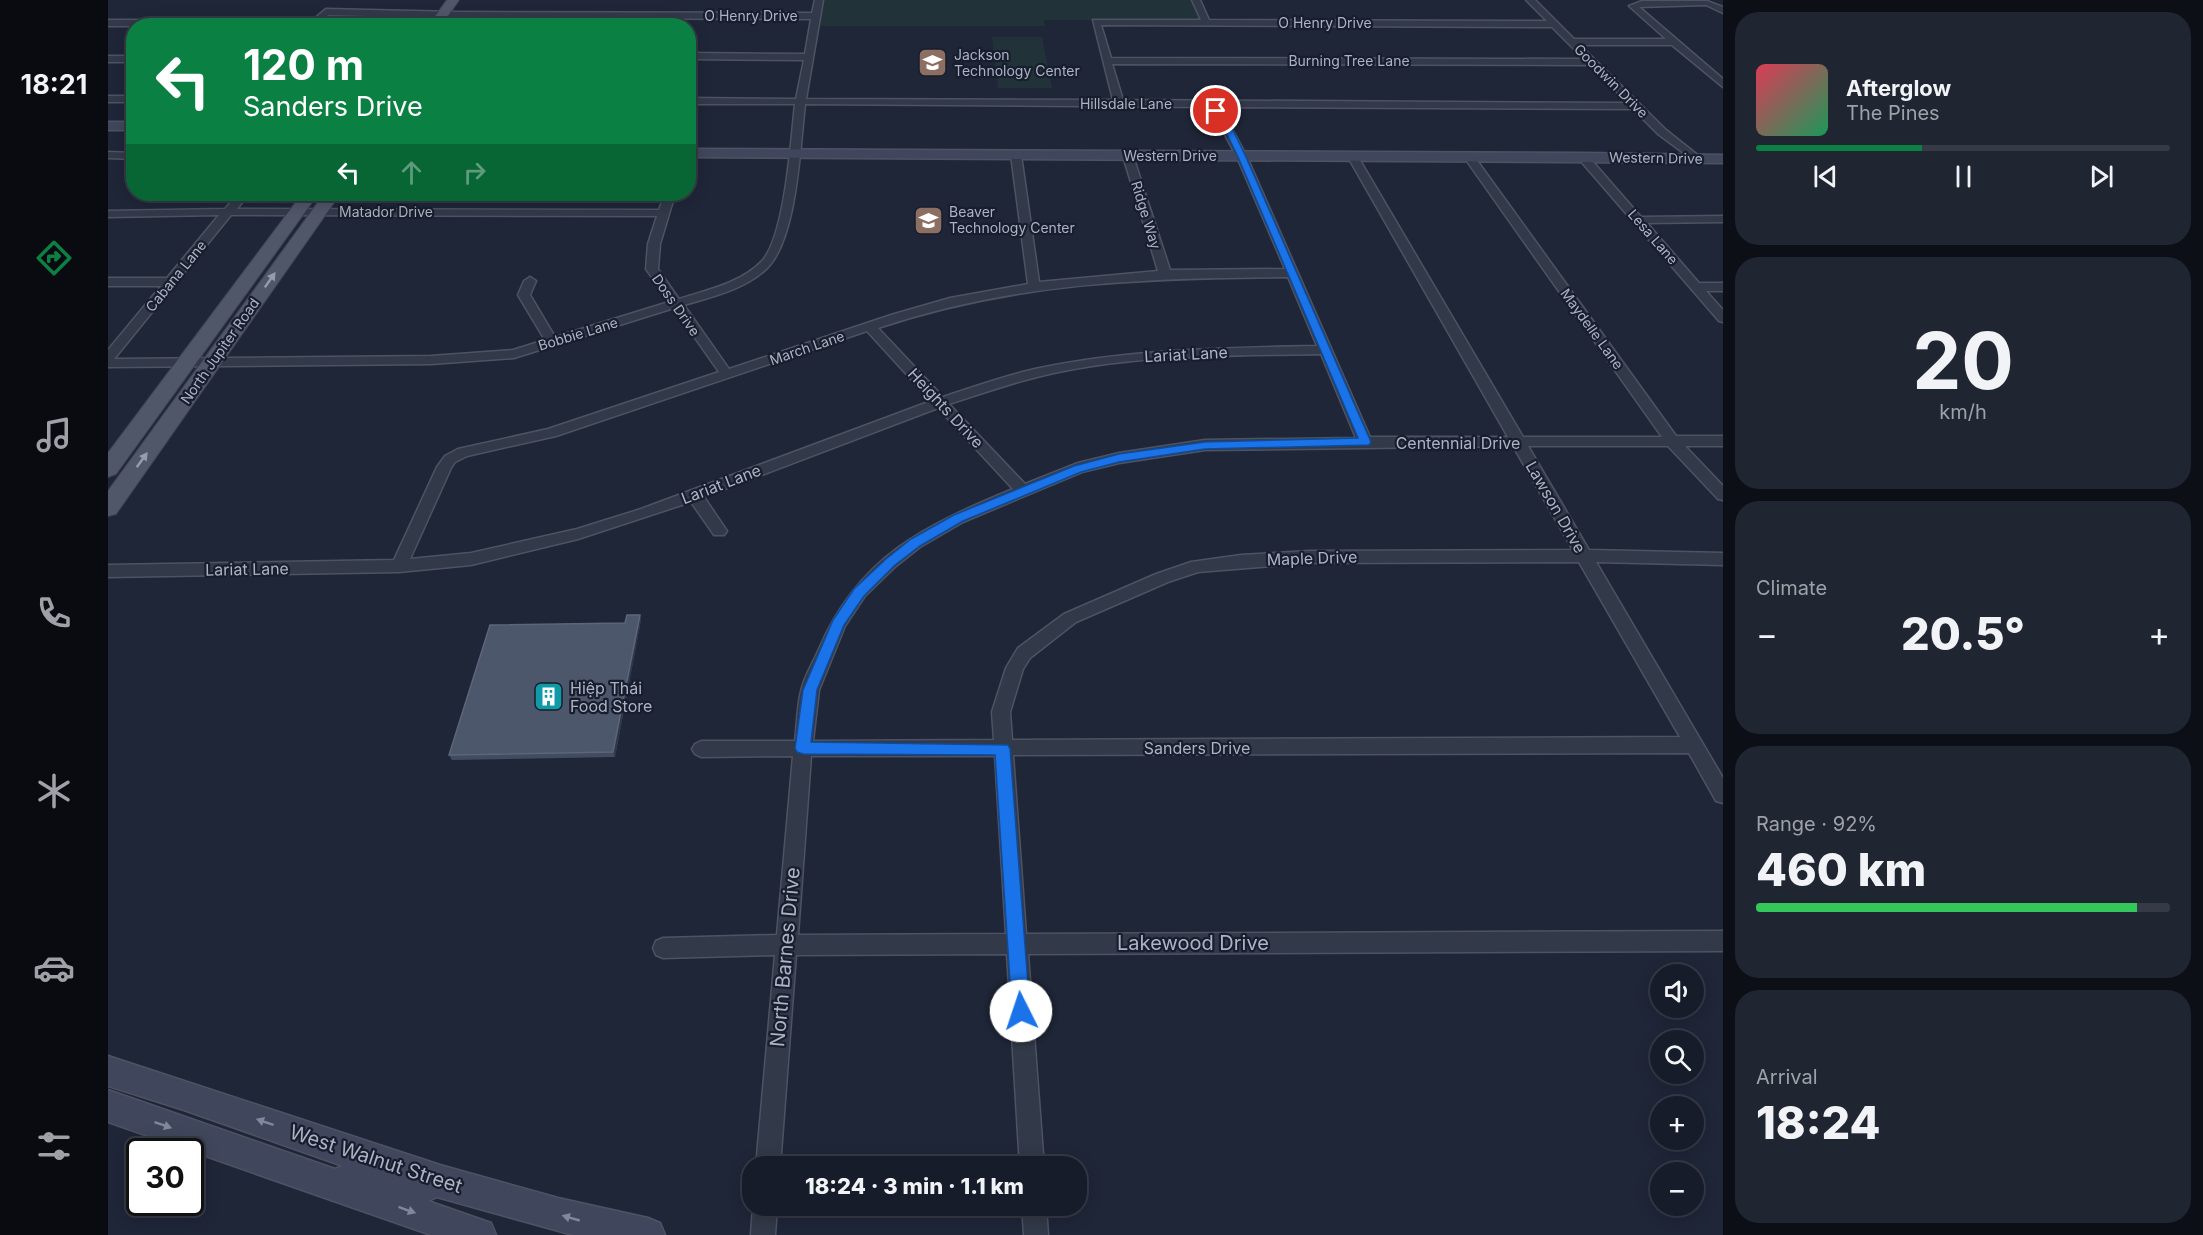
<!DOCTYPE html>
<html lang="en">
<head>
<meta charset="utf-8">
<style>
	body { margin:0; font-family:Inter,sans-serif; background:#202532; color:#f1f3f6; height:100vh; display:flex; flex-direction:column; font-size:22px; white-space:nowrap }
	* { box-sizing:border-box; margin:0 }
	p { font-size:20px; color:#9ea1a8 }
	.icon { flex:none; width:33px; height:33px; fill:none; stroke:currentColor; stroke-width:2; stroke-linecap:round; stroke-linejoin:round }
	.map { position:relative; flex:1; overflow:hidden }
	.details { display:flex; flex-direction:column; gap:12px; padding:12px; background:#0d0f17; width:480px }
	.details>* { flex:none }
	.banner { position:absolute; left:18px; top:18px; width:570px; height:183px; border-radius:24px; box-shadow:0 3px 15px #0003,0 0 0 2px #363a47; background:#0b8043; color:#fff; overflow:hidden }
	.tools { position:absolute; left:1542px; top:964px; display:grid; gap:12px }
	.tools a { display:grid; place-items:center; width:54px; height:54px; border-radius:50%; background:#171c2a; box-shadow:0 3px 15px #0003,0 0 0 2px #363a47; font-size:30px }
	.speed { position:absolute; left:18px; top:1138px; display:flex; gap:12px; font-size:30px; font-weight:700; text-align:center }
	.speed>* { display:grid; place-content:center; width:78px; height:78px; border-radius:50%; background:#171c2a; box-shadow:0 3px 15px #0003,0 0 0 2px #363a47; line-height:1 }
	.speed .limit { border:3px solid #111; border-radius:9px; background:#fff; color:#111 }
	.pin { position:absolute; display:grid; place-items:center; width:51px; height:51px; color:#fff; margin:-26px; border:3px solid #fff; border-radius:50%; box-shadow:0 2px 6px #0007 }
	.me { position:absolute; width:66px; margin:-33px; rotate:356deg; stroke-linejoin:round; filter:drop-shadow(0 0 4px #0008) }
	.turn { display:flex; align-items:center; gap:21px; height:126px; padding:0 18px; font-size:27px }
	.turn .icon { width:78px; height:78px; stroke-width:2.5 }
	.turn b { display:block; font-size:42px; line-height:51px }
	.lanes { display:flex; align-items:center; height:57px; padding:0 18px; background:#0003; justify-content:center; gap:30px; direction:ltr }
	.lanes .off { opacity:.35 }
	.big { font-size:45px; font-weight:800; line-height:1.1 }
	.details .tile { flex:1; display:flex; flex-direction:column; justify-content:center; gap:9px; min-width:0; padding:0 21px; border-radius:24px; background:#202532 }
	.details .dial { align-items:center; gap:0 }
	.dial b { font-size:78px; line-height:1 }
	.song { display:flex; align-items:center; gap:18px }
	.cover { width:72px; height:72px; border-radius:9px; background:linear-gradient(135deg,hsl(350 70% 55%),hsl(150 70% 35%)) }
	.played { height:6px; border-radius:3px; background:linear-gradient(90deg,#0b8043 40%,#363a47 40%) }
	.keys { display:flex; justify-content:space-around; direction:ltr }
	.heat { display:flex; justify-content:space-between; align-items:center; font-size:33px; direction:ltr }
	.charge { height:9px; border-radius:4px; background:linear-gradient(90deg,#34c759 92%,#363a47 0) }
	.trip { position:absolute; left:634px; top:1156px; width:345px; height:60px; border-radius:24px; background:#171c2a; box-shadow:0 3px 15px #0003,0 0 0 2px #363a47; font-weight:800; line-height:60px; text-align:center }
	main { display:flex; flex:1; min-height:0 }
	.menu { display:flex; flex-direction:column; width:108px; justify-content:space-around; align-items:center; background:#090b11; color:#9ea1a8 }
	.menu .icon { width:42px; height:42px }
	.menu .selected { color:#0b8043 }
	.menu b { font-size:27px; color:#f1f3f6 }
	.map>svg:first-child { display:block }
	.green { fill:#213339 }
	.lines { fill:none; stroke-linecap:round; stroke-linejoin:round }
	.street-casing { stroke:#4d5363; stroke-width:3 }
	.secondary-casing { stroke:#4d5363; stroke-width:3 }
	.primary-casing { stroke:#3c4252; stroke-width:2 }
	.street { fill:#323948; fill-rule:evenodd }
	.secondary { fill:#40475c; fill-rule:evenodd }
	.primary { fill:#505769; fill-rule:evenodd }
	.wall { fill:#424c60 }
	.shaded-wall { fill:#2f384b }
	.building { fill:#4d576b; stroke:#5c6579; stroke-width:1.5 }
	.oneway { fill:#959cae }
	.oneway2 { fill:#81889b }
	.route { fill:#1a73e8; stroke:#114b97; stroke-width:1.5 }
	.labels { text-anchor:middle; stroke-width:4.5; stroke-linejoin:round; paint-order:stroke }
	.far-street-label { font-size:14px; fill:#acb3c5; stroke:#181e2d }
	.far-poi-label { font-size:14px; fill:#acb3c5; stroke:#181e2d; text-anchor:start }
	.street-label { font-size:16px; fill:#acb3c5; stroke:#181e2d }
	.poi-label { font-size:16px; fill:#acb3c5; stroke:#181e2d; text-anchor:start }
	.near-street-label { font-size:20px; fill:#acb3c5; stroke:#181e2d }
</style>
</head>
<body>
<main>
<nav class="menu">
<b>18:21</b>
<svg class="icon selected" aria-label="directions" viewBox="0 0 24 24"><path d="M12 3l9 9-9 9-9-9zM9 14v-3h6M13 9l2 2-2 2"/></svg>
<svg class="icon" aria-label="music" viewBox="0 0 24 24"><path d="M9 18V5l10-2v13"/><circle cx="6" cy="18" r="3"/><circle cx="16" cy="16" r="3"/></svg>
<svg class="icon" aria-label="phone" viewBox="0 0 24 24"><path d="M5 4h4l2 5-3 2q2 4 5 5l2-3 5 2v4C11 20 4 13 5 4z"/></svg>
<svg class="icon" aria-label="climate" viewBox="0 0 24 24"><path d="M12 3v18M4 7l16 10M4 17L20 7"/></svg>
<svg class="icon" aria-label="car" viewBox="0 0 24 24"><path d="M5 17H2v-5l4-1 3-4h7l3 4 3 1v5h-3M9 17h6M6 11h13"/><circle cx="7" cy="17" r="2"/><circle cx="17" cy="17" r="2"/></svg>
<svg class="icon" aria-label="filters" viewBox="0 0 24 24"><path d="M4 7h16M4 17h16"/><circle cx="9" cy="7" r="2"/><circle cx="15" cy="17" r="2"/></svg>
</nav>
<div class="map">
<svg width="1615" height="1235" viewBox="0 0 1615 1235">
	<rect width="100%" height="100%" fill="#1f2638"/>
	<g class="green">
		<polygon points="716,0 1084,0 1093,20 936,20 937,26 712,26"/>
		<polygon points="884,37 934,37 944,88 890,88"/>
	</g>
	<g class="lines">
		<defs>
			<g id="street">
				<path d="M707 0H715L698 99 1005 100 985 20H1093L1084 0H1092L1101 20 1439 21 1418 0H1427L1466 39H1558L1521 6 1534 1H1599L1615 7V13L1598 5 1531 7 1615 79V87L1564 45H1472L1558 130 1592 157V161L1588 162 1550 134 1525 109 1112 107 1139 157 1262 437H1400L1240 157 1245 154 1250 157 1415 437H1554L1356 157 1361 154 1365 155 1568 436H1615V446H1577L1615 486V500L1610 499 1560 446H1420L1481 550 1615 553V565L1488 562 1615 778V803L1608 801 1581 753 905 755 918 934 1615 931V951L920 954 936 1167H912L899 954 688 955 672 1167H648L667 955 555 958 548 955 545 948 548 941 555 938 669 935 685 756 593 757 587 754 584 749 587 744 593 741H687C689 725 689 707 693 691 696 677 705 663 711 649 751 556 816 526 905 489L830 408 596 497 619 531 616 535H606L583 502 470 539 363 565 291 572 0 577V565L286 560 329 467 337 456 350 449 440 429 611 372 566 308 406 358 323 364 0 367V350L53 286H0V278H59L111 215 0 217V211L117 209 130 194H140L129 209 551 210 557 194H567L552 244 550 269 571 299C599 290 633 283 654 261 677 236 683 140 687 104H580V98L688 99 696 60 580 59V53L697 54 703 19 349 18 220 15 210 26H0V20H205L218 9 349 12 704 13ZM993 25 1444 27 1476 59 1003 58ZM1004 64 1482 65 1520 103 1015 100ZM697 104 1102 107 1129 157 1177 269 1062 270 1025 156 1020 153 1015 156 1050 271 931 282 913 155 908 152 903 155 920 284 842 298 783 315 621 369 576 305C603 297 634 290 656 271 689 244 692 147 697 104ZM123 215 549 216 540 244 538 269 561 302 447 337 422 295 428 281 422 277 416 281 410 295 437 340 405 350 323 356 6 359ZM1180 277 1209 346C1114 348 1020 349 927 369 896 376 865 387 835 397L770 328C907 282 1037 278 1180 277ZM759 331 823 401 533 509 469 529 363 553 302 559 343 468 347 462 359 456 448 436ZM1213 354 1248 438 1097 440 1011 453 970 463 917 484 841 404C870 395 900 384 929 377 1022 354 1118 356 1213 354ZM1405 446 1465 550 1202 551 1133 555 1083 562 1048 574 956 614 910 648 898 668 884 712 886 740 705 741 711 690 737 626 757 596 788 566 812 547 855 522 974 472 1011 463 1097 450ZM1471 562 1572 737 904 740 902 712 915 669 922 658 968 622 1060 582 1090 572 1202 563ZM703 756H887L898 934 690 935Z"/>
				<rect x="0" y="56" width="26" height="6"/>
				<rect x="0" y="96" width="26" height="6"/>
				<polygon points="0,152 26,153 26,159 0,158"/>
				<polygon points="1475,154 1479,155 1533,217 1615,216 1615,222 1539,223 1591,283 1615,283 1615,291 1598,291 1615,310 1615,322 1611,321 1471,159 1470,157"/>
				<polygon points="645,1206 669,1206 667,1235 643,1235"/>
				<polygon points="914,1206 938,1206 940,1235 916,1235"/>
			</g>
			<g id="secondary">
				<rect x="0" y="122" width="26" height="8"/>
				<polygon points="580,149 1475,153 1615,155 1615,163 580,157"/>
				<polygon points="0,1056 332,1165 450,1198 540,1218 552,1223 557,1235 465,1235 329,1197 320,1201 383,1223 388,1235 323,1235 0,1122 0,1090 227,1169 235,1166 76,1110 0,1086"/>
			</g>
			<g id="primary">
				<polygon points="339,0 351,0 333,26 320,26"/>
				<polygon points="194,194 210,194 8,474 0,477 0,453"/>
				<polygon points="216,194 232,194 8,514 0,516 0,491"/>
			</g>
		</defs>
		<use href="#street" class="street-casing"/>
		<use href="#secondary" class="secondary-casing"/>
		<use href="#primary" class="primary-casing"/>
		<use href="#street" class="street"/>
		<use href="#secondary" class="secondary"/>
		<use href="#primary" class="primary"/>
	</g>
	<polygon class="wall" points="532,615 533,620 507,757 344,760 341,755"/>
	<polygon class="shaded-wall" points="532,615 533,620 507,757 505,752"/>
	<polygon class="building" points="519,615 532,615 505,752 341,755 382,625 517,623"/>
	<defs><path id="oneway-solid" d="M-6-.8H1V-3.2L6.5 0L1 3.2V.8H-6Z" transform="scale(1.5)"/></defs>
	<g class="oneway">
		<use href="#oneway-solid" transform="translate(162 280) rotate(-55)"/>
		<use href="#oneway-solid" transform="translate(34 460) rotate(-54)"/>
	</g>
	<g class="oneway2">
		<use href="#oneway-solid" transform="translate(157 1122) rotate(-161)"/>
		<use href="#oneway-solid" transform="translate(55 1125) rotate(19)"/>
		<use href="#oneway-solid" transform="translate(299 1210) rotate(20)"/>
		<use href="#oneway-solid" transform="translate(463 1218) rotate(-164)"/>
	</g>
	<polygon class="route" points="1105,109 1111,109 1123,126 1138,157 1263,442 1261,445 1097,449 1011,462 973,472 855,521 812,546 787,565 756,596 736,625 709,690 703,742 900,745 902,749 922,1011 919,1017 913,1020 907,1017 904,1011 887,755 695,754 689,752 687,748 695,690 725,620 746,589 778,559 803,539 846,515 966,466 1011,454 1097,442 1250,438 1130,157 1115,126 1104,111"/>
	<defs>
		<symbol id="school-square" viewBox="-11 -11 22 22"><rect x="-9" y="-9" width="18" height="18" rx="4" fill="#8d6e63" stroke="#181e2d"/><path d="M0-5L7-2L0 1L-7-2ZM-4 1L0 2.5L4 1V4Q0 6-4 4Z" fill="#fff"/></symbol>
		<symbol id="building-square" viewBox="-11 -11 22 22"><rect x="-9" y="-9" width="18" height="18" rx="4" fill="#0f9aa8" stroke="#181e2d"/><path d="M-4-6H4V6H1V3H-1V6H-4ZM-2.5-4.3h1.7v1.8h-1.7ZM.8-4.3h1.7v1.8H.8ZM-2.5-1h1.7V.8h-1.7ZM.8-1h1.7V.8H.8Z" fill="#fff"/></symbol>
	</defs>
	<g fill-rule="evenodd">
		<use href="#school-square" x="808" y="46" width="33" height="33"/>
		<use href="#school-square" x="804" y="204" width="33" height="33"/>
		<use href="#building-square" x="424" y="680" width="33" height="33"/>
	</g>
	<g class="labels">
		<g class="far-street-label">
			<text x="643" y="21">O Henry Drive</text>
			<text x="1217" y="28">O Henry Drive</text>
			<text x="1241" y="66">Burning Tree Lane</text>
			<text transform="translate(1503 81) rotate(45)" y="5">Goodwin Drive</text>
			<text x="1018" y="109">Hillsdale Lane</text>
			<text x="1062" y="161">Western Drive</text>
			<text transform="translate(1548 158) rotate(1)" y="5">Western Drive</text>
			<text x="278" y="217">Matador Drive</text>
			<text transform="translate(1038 215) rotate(73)" y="5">Ridge Way</text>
			<text transform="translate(1545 237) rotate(49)" y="5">Lesa Lane</text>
			<text transform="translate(68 276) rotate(-51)" y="5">Cabana Lane</text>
			<text transform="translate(568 305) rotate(55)" y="5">Doss Drive</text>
			<text transform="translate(1484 329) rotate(54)" y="5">Maydelle Lane</text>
			<text transform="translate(470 334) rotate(-17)" y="5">Bobbie Lane</text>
			<text transform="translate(699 348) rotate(-19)" y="5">March Lane</text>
			<text transform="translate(112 351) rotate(-55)" y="5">North Jupiter Road</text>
		</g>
		<g class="far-poi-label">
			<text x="846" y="60">Jackson<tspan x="846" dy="16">Technology Center</tspan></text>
			<text x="841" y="217">Beaver<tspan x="841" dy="16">Technology Center</tspan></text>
		</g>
		<g class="street-label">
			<text transform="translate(1078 354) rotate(-3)" y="6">Lariat Lane</text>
			<text transform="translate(838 408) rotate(47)" y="6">Heights Drive</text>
			<text x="1350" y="449">Centennial Drive</text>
			<text transform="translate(613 484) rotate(-21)" y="6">Lariat Lane</text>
			<text transform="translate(1448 507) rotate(60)" y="6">Lawson Drive</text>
			<text transform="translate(1204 558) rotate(-2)" y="6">Maple Drive</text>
			<text transform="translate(139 569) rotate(-1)" y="6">Lariat Lane</text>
			<text x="1089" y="754">Sanders Drive</text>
		</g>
		<g class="poi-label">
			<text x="462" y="694">Hiệp Thái<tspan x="462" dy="18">Food Store</tspan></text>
		</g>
		<g class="near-street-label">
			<text x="1085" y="950">Lakewood Drive</text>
			<text transform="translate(677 957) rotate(-85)" y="7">North Barnes Drive</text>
			<text transform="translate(268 1159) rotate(18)" y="7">West Walnut Street</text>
		</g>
	</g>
</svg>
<div class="tools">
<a><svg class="icon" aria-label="sound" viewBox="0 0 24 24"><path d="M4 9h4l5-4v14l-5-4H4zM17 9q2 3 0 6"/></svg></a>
<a><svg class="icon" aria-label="search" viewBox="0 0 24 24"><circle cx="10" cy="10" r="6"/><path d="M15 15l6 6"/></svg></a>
<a>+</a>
<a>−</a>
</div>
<div class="speed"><div class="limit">30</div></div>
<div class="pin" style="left:1108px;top:111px;background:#d93025"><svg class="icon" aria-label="arrive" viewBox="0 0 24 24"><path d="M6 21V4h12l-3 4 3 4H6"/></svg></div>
<svg class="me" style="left:913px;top:1011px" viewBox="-20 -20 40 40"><circle r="19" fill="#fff"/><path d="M0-13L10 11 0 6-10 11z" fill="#1a73e8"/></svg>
<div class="trip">18:24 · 3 min · 1.1 km</div>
<div class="banner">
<div class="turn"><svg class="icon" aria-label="left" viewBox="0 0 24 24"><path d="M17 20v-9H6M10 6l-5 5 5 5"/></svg><div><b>120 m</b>Sanders Drive</div></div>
<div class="lanes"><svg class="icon" aria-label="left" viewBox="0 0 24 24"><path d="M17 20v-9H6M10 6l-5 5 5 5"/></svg><svg class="icon off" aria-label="ahead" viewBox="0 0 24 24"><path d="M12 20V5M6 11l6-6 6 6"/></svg><svg class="icon off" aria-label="right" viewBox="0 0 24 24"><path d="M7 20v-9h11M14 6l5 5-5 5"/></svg></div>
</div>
</div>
<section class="details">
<div class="tile">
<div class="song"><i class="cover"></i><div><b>Afterglow</b><p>The Pines</p></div></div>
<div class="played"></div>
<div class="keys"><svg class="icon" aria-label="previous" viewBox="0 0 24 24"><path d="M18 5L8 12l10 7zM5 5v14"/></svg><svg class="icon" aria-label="pause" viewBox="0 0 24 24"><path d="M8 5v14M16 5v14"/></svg><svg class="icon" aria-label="next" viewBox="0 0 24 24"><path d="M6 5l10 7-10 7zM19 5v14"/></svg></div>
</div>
<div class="tile dial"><b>20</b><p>km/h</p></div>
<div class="tile"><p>Climate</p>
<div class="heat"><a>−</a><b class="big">20.5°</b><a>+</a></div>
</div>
<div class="tile"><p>Range · 92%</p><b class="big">460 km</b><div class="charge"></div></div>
<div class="tile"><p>Arrival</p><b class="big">18:24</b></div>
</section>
</main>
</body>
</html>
